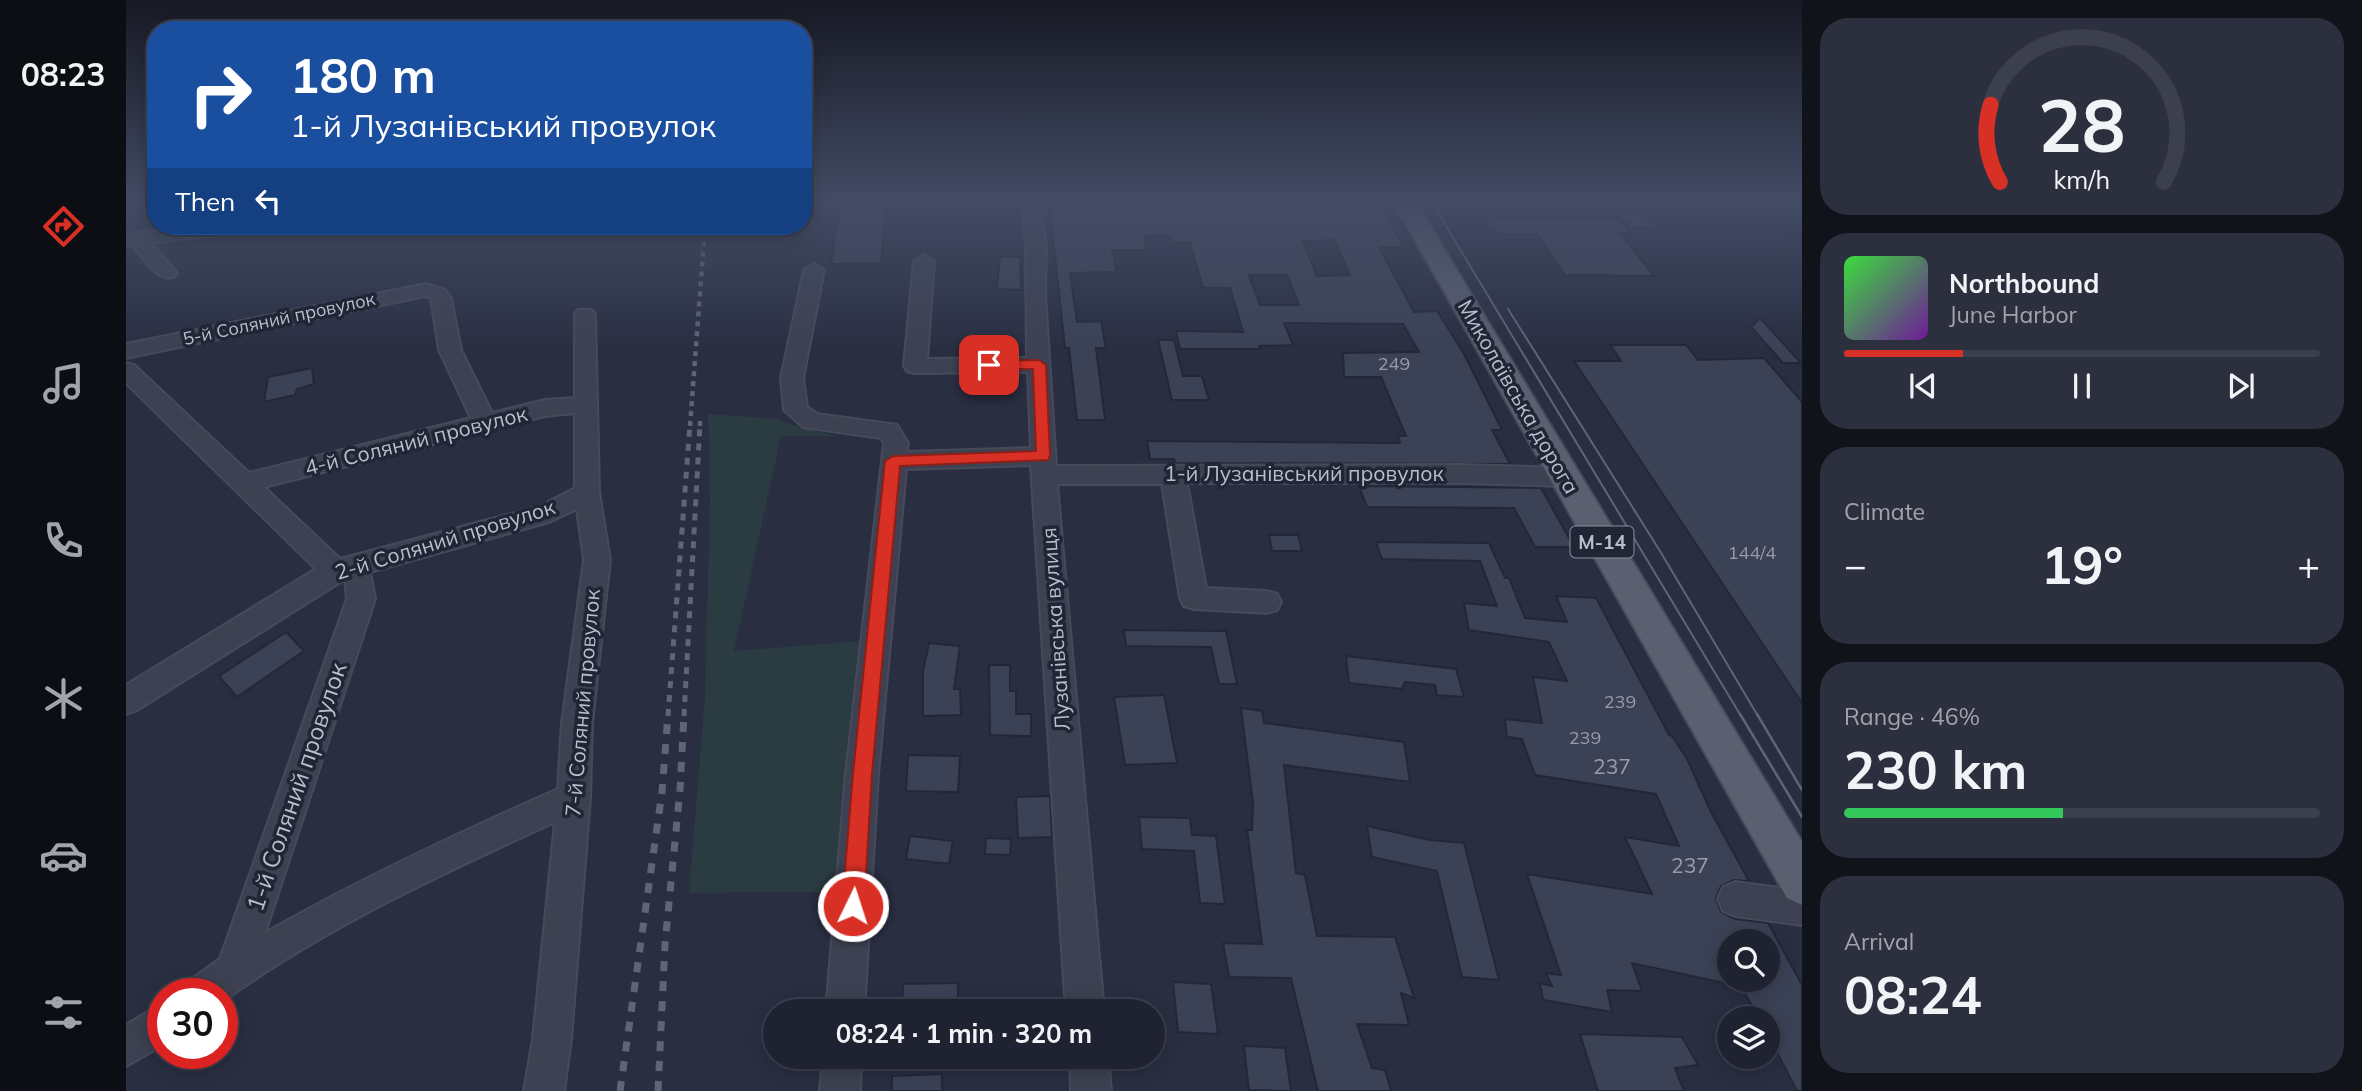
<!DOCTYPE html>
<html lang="en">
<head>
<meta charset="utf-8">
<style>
	body { margin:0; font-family:Mulish,sans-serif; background:#2c2f3d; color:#f1f3f6; height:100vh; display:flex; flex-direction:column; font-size:26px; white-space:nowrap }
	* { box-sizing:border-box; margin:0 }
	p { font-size:23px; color:#a1a4ab }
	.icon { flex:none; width:38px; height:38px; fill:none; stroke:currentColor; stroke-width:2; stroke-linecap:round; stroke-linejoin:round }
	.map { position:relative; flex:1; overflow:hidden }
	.drawer { display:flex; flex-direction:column; gap:18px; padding:18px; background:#11131b; width:560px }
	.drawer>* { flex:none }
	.banner { position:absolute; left:21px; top:21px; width:665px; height:214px; border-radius:28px; box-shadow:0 4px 18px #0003,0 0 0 2px #3c3f4d; background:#1a4fa0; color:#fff; overflow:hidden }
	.fabs { position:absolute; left:1591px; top:929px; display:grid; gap:14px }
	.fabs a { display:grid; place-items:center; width:63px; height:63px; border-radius:50%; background:#1f2231; box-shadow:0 4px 18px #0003,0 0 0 2px #3c3f4d; font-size:35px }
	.speed { position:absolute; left:21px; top:978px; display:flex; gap:14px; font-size:35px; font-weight:700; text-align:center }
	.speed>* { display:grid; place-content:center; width:91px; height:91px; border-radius:50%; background:#1f2231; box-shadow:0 4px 18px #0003,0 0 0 2px #3c3f4d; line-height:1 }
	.speed .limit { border:10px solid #d22; background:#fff; color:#111 }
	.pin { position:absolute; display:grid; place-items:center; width:60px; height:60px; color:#fff; margin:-30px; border-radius:14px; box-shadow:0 4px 10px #0006 }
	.me { position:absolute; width:77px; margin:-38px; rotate:4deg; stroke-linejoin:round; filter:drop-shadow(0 0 5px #0008) }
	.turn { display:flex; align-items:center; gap:24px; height:147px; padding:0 28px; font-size:32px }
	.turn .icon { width:91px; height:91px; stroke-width:2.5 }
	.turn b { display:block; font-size:49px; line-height:60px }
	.then { display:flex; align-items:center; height:66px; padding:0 28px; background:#0003; gap:14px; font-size:26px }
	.big { font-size:52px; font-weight:700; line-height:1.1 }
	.drawer .card { flex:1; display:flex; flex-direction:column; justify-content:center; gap:10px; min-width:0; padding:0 24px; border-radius:28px; background:#2c2f3d }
	.drawer .dial { align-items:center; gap:0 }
	.dial svg { height:182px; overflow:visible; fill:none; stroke:#3c3f4d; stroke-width:7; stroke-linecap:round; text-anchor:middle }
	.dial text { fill:#f1f3f6; stroke:none }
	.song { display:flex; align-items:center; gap:21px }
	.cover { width:84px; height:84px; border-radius:10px; background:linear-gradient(135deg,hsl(120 70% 55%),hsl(280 70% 35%)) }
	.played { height:7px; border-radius:4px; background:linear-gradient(90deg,#d93025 25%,#3c3f4d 25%) }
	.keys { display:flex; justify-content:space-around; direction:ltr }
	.heat { display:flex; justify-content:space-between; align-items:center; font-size:38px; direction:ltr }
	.charge { height:10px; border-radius:5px; background:linear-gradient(90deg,#34c759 46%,#3c3f4d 0) }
	.trip { position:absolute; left:637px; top:999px; width:402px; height:70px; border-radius:35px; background:#1f2231; box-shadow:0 4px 18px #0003,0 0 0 2px #3c3f4d; font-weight:700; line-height:70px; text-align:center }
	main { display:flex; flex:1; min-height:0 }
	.dock { display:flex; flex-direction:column; width:126px; justify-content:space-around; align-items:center; background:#0c0e14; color:#a1a4ab }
	.dock .icon { width:49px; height:49px }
	.dock .selected { color:#d93025 }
	.dock b { font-size:32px; color:#f1f3f6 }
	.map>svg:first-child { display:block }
	.green { fill:#2a3b42 }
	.water { fill:#1c233f }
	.building { fill:#3b4256; stroke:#232838; stroke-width:2; fill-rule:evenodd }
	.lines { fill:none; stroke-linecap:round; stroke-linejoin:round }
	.minor-casing { stroke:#464a5a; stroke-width:4 }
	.major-casing { stroke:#464a5a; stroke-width:4 }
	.minor { fill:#3d4151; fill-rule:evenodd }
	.major { fill:#5b6070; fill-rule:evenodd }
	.tram-far1 { stroke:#5f6477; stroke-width:2 }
	.tram { stroke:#5f6477; stroke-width:2.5 }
	.rail-far2 { stroke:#5f6477; stroke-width:4.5; stroke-dasharray:5 5; stroke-linecap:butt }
	.rail-far1 { stroke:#5f6477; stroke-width:5; stroke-dasharray:7 7; stroke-linecap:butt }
	.rail { stroke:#5f6477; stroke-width:7; stroke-dasharray:10 10; stroke-linecap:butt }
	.route { fill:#d93025; stroke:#8d1f18; stroke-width:2 }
	.labels { text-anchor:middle; stroke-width:7; stroke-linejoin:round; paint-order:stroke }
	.far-street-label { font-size:18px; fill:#babdcb; stroke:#212636 }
	.number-label { font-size:18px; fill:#989cac }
	.shield { fill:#212636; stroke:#8c909e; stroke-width:2 }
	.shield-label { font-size:19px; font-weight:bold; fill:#babdcb }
	.street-label { font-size:21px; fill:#babdcb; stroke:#212636 }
	.near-number-label { font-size:21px; fill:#989cac }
	.near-street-label { font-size:24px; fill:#babdcb; stroke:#212636 }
</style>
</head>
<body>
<main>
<nav class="dock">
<b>08:23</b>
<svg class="icon selected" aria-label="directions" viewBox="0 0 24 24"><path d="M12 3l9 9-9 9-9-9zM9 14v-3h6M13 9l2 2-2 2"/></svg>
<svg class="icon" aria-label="music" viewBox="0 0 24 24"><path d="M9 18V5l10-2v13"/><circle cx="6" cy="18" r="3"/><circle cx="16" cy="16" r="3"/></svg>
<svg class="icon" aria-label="phone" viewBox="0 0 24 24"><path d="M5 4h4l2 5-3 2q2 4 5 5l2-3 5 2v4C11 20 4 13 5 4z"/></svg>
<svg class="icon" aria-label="climate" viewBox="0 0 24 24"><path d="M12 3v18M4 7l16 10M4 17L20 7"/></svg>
<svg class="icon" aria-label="car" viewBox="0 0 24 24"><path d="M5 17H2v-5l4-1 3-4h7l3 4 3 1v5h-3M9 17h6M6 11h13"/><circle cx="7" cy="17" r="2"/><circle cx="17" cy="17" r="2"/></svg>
<svg class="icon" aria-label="filters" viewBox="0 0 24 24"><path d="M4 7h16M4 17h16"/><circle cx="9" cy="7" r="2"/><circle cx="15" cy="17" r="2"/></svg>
</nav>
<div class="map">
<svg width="1676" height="1091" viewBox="0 0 1676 1091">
	<rect width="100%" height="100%" fill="#292e41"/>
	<polygon class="green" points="582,414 652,419 675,428 711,436 655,436 608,651 734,641 716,892 563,893 579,696 584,499"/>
	<polygon class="water" points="1632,201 1676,201 1676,247"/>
	<g class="building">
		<path d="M923 201H995L996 204H1029L1028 201H1073L1074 204H1113L1112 201H1253L1278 247H1253L1288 312 1311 311 1338 354 1376 430H1366L1384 464 1049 463 1048 459H1024L1021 441 1274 443 1272 436H1280L1255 377H1218L1217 353 1293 352 1277 324 1158 323 1167 345 1133 346 1134 349H1054L1050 331 1117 332 1104 288H1077L1064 243H1046L1045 236H1018L1020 250H986L991 272 944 273 951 322 975 321 980 348H970L979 420H951L943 348H939ZM1208 240 1224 275 1191 276 1177 241ZM1123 275H1161L1173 305H1134Z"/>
		<polygon points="761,202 755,263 705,264 714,203"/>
		<polygon points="1492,214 1516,214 1530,228 1505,228"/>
		<polygon points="1491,218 1504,233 1494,233 1528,276 1439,275 1411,234 1372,234 1362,219"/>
		<polygon points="874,257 894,257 895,290 871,289"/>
		<polygon points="1634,318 1675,363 1657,363 1625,327"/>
		<polygon points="1032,340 1048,340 1057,376 1076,376 1083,400 1046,400"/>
		<polygon points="1484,345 1560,345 1572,360 1638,358 1676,402 1676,703 1448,361 1495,361"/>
		<polygon points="186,368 188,384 171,389 169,395 138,402 142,377"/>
		<polygon points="1233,486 1415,488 1448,547 1409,547 1388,508 1241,507"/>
		<polygon points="1143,535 1172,535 1176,551 1146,551"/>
		<polygon points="1250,542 1363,543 1379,578 1383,578 1399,618 1441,622 1430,596 1470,598 1543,735 1546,736 1561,759 1585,812 1623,881 1608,880 1595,886 1590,898 1595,912 1609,919 1642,923 1676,985 1676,1091 1671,1091 1642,1035 1642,1018 1633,1018 1611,980 1642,980 1642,942 1603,942 1603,984 1506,963 1516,991 1481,990 1486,1012 1417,1000 1414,983 1426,986 1420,973 1435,975 1401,874 1526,894 1499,837 1553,846 1530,794 1409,775 1396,739 1381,737 1379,719 1416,723 1407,677 1441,681 1423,642 1343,630 1338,603 1371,606 1354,561 1256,559"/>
		<polygon points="998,630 1100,631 1111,684 1093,684 1085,647 1000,646"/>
		<polygon points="160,632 178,651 111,697 93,676"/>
		<polygon points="803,643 834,646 828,689 834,689 835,715 797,716 797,671"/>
		<polygon points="1220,656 1330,669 1338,697 1311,695 1309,685 1279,682 1276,689 1223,683"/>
		<polygon points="863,665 884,665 884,691 890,691 890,714 905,714 905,736 864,735"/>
		<polygon points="1038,695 1051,763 999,765 988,697"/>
		<polygon points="1115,708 1136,711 1138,723 1278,742 1284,782 1158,765 1170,873 1179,875 1191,936 1269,937 1288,998 1275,993 1283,1025 1231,1024 1246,1068 1259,1070 1265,1091 1192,1091 1165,978 1103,977 1097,943 1136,944 1121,830 1126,830 1127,803"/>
		<polygon points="782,755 834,756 832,792 780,791"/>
		<polygon points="924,796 926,837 892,838 890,797"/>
		<polygon points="1013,817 1064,818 1066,835 1090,836 1099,904 1074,903 1068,851 1016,849"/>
		<polygon points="1241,826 1304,840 1338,843 1373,980 1336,977 1311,871 1246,857"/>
		<polygon points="784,836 827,841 823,864 780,859"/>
		<polygon points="860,838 885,839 884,855 859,854"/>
		<polygon points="1047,982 1085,984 1092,1034 1052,1032"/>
		<polygon points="832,983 832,1012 776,1012 777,984"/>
		<polygon points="1454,1034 1556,1037 1572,1065 1549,1068 1558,1091 1472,1091"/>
		<polygon points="1118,1046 1159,1048 1165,1091 1123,1090"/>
		<polygon points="816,1074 816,1091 766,1091 766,1076"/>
	</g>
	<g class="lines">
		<defs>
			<g id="minor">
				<polygon points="896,201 914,201 920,246 919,295 930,466 1337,465 1438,468 1447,471 1450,477 1447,483 1438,486 1337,483 1061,483 1080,588 1141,591 1151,594 1155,602 1151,610 1141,613 1068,609 1058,606 1054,598 1036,484 931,484 978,1012 940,1012 905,465 780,469 752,774 738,1012 700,1012 720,774 758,443 755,438 677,427 658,410 655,378 678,270 688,264 698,270 677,378 681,407 691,414 771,425 782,443 781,452 905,448 902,372 789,373 781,371 778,366 788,261 798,255 808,261 801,359 901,358 900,246"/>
				<path d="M71 226H124L115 232 25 243 51 273 48 277C30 282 18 258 7 245L0 246V234Z"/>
				<path d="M300 284 319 290 325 298 335 350 366 413 419 400 449 398V314L452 310H466L469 314 473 492 484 560 466 723 464 798 445 1039 438 1091H398L407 1039 429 822C315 874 198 928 96 1002V994H58L63 981 94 959 221 599 219 579 11 710 0 714V685L190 569 0 383V363L8 365 123 473 345 418 313 350 305 298 299 296 0 358V344ZM449 413V488L415 506 214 559 138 487 419 416ZM451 509 458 560 436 723 432 789C332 833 234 879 139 933L249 599 244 572 423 522Z"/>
				<polygon points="1609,882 1676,891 1676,925 1609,916 1597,911 1592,899 1597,887"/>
				<polygon points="37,1003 37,1045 0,1066 0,1025"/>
				<polygon points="697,1057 735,1057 734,1091 694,1091"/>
				<polygon points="944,1057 982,1057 985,1091 945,1091"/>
			</g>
			<polygon id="major" points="1267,201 1289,201 1676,842 1676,905 1661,898"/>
		</defs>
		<use href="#minor" class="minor-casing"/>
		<use href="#major" class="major-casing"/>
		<use href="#minor" class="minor"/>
		<use href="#major" class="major"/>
		<g class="tram-far1">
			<polyline points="1305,201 1615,716"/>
			<polyline points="1382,309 1534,551 1632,716"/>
		</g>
		<g class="tram">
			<polyline points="1614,714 1676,817"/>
			<polyline points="1631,714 1676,790"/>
		</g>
		<g class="rail-far2">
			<polyline points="564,426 579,226"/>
			<polyline points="574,426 574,421"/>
		</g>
		<g class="rail-far1">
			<polyline points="542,716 564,424"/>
			<polyline points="558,716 574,424"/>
		</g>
		<g class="rail">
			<polyline points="494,1091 536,792 542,714"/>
			<polyline points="532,1091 539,944 554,790 558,714"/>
		</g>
	</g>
	<linearGradient id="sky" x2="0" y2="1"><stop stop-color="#171924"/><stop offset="0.57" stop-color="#434c65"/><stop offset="1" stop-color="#434c65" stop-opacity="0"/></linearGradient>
	<rect width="1676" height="353" fill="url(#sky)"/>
	<polygon class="route" points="913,360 920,365 924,456 922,460 774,466 746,774 738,906 734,913 727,916 719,913 716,906 727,774 759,461 767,456 910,451 907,369 863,369 857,365 863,361"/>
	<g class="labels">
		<g class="far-street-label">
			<text transform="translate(153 319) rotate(-12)" y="6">5-й Соляний провулок</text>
		</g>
		<g class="number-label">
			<text x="1268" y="370">249</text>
			<text x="1626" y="559">144/4</text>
			<text x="1494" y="708">239</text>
			<text x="1459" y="744">239</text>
		</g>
		<rect class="shield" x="1444.5" y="526.5" width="63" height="31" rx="5"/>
		<g class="shield-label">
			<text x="1476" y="549">М-14</text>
		</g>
		<g class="street-label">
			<text transform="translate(1392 397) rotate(60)" y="7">Миколаївська дорога</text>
			<text transform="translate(290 441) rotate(-14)" y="7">4-й Соляний провулок</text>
			<text x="1178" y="481">1-й Лузанівський провулок</text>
			<text transform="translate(319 540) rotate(-17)" y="7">2-й Соляний провулок</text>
			<text transform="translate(930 629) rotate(-94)" y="7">Лузанівська вулиця</text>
			<text transform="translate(457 703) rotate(-85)" y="7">7-й Соляний провулок</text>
		</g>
		<g class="near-number-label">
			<text x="1486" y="774">237</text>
			<text x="1564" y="873">237</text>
		</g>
		<g class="near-street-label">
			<text transform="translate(171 787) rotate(-71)" y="8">1-й Соляний провулок</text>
		</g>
	</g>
</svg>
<div class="fabs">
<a><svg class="icon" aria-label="search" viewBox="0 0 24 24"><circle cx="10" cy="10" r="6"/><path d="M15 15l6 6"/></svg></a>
<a><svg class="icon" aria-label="layers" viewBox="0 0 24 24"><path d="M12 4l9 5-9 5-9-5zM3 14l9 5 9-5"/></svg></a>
</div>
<div class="speed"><div class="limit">30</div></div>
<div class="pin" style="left:863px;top:365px;background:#d93025"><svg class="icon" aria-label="arrive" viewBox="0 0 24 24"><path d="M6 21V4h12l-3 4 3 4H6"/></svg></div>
<svg class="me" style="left:727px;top:906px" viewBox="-20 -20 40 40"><circle r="17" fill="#d93025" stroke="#fff" stroke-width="3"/><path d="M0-11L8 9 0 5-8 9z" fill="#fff"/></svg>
<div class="trip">08:24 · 1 min · 320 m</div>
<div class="banner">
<div class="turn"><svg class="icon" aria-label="right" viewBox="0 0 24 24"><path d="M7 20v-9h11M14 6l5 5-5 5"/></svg><div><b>180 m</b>1-й Лузанівський провулок</div></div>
<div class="then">Then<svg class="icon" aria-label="left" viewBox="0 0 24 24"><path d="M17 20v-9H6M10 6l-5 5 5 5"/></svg></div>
</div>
</div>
<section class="drawer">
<div class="card dial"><svg viewBox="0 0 100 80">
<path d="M14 69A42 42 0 1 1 86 69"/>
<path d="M14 69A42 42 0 0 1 10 35" stroke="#d93025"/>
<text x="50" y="56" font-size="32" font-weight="700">28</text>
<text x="50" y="72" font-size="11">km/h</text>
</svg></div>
<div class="card">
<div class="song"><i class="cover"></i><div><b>Northbound</b><p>June Harbor</p></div></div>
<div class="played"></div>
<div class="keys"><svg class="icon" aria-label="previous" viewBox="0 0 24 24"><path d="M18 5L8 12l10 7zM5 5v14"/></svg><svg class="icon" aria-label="pause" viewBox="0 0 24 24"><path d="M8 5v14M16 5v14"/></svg><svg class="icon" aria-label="next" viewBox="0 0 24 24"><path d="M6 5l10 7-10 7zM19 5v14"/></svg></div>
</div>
<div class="card"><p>Climate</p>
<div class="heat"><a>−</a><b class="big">19°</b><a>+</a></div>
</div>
<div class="card"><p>Range · 46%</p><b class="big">230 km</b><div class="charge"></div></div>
<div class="card"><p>Arrival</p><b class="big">08:24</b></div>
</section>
</main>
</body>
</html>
